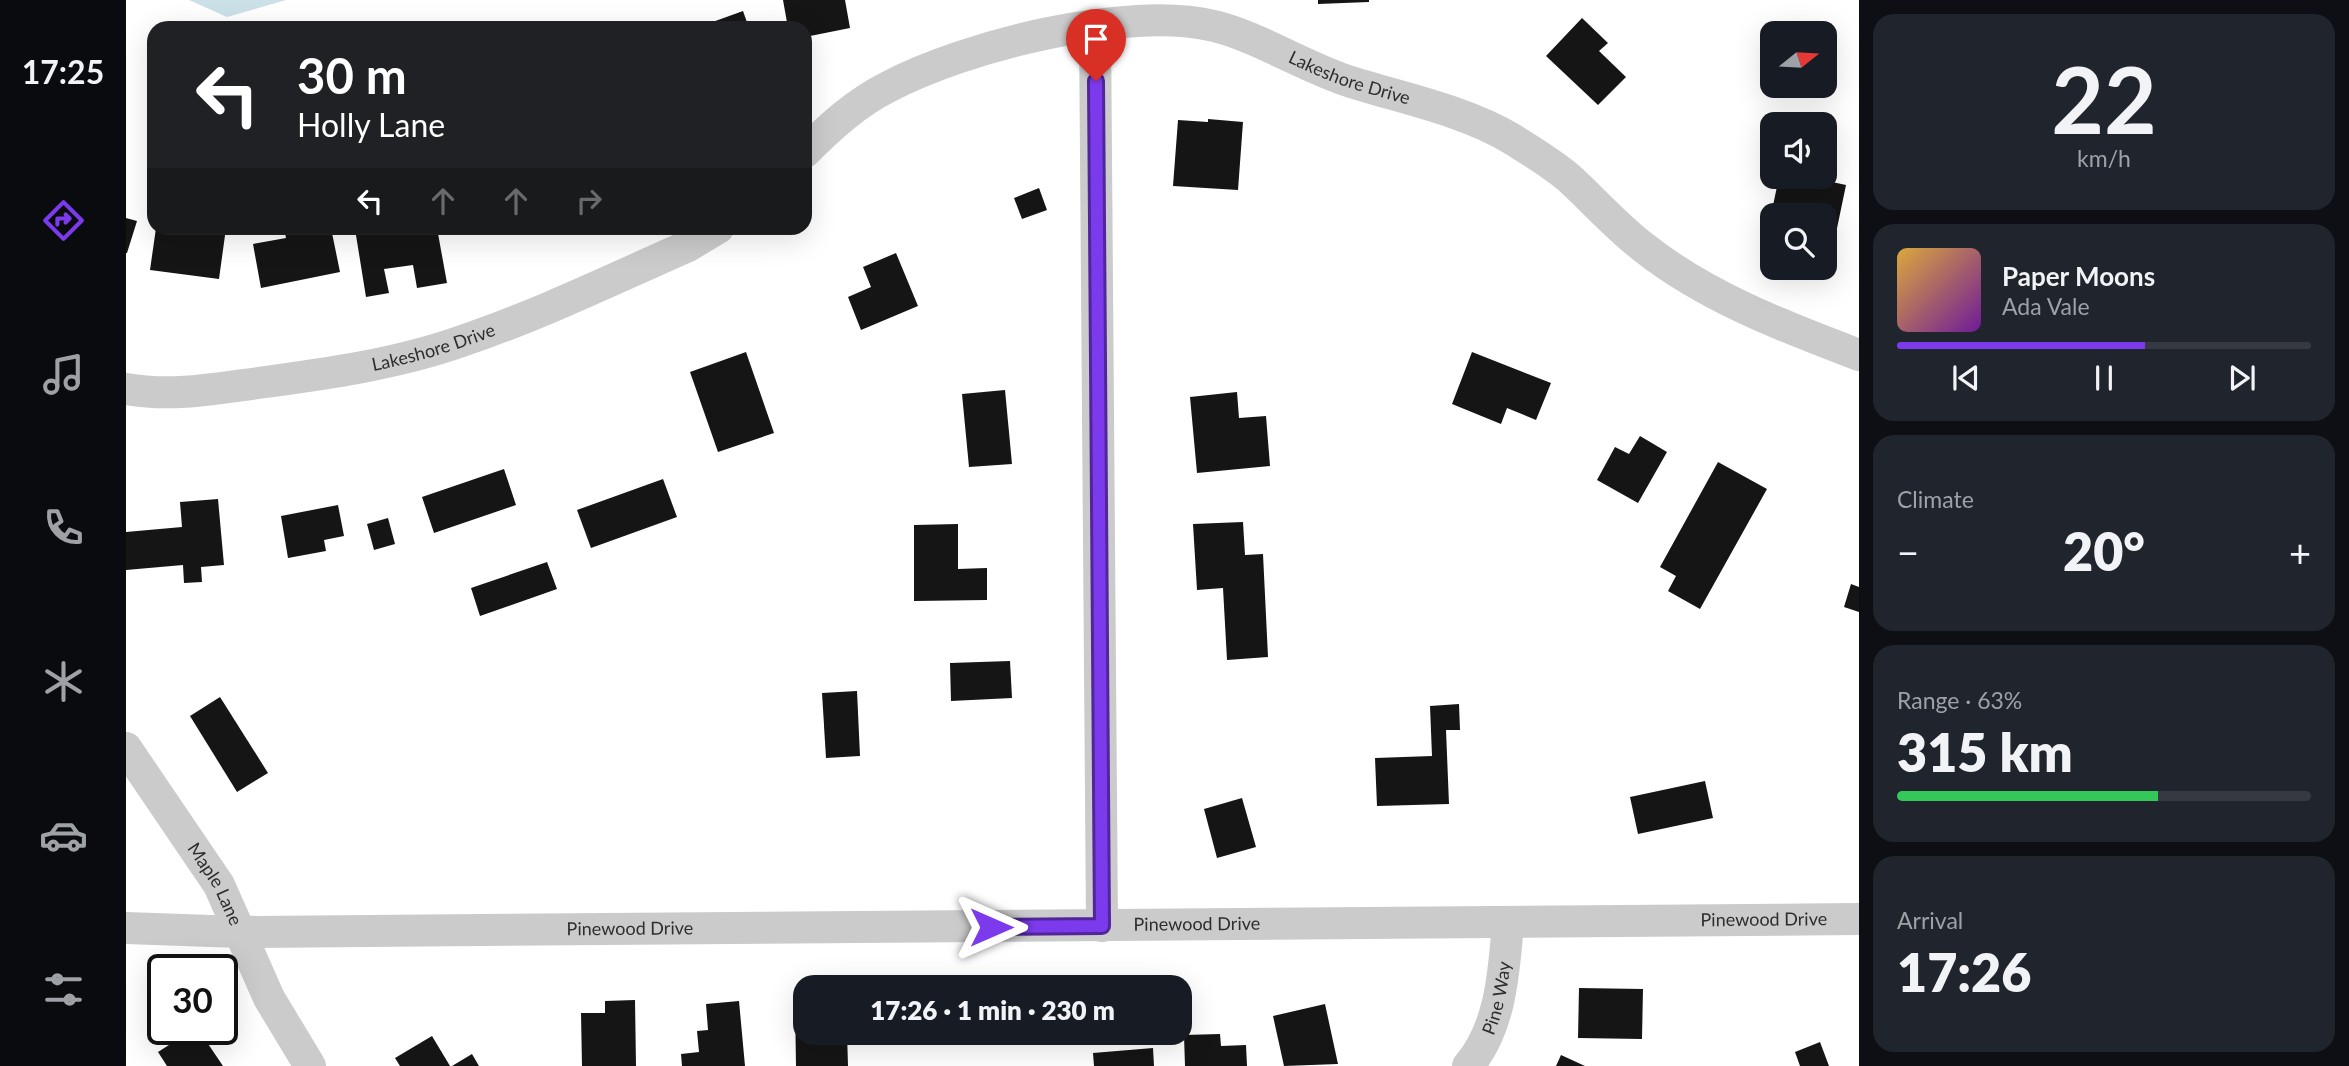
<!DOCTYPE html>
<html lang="en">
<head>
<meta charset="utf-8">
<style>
	body { margin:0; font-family:Lato,sans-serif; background:#20242c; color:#f1f3f6; height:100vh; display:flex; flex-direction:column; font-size:26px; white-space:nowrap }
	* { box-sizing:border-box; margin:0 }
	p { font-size:23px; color:#9ea1a6 }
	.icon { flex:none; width:38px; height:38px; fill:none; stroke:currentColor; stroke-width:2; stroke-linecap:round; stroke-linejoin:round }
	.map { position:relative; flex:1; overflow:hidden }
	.details { display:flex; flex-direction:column; gap:14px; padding:14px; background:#0d0f14; width:490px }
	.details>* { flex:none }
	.hud { position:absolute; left:21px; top:21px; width:665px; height:214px; border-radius:21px; box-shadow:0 7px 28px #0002; background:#202124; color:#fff; overflow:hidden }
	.needle { width:46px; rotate:72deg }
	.controls { position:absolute; left:1634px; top:21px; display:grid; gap:14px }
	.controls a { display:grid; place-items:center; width:77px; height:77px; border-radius:14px; background:#171b24; box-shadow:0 7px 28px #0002; font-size:35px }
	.speed { position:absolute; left:21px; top:954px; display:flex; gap:14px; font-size:35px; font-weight:700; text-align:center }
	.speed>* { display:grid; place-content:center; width:91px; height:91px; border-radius:50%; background:#171b24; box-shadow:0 7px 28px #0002; line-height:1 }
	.speed .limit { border:4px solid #111; border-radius:10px; background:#fff; color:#111 }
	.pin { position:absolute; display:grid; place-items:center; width:60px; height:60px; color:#fff; margin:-72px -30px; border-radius:50% 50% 50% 0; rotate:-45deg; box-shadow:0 0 7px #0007 }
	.pin .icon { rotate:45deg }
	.me { position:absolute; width:77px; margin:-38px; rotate:90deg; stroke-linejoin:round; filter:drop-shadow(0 0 5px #0008) }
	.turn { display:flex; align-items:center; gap:24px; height:147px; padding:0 35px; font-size:32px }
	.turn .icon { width:91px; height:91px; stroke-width:2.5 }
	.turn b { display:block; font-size:49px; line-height:60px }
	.lanes { display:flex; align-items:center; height:66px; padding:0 35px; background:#0003; justify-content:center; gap:35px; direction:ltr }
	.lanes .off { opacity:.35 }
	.big { font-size:52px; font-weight:800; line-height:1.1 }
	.details .tile { flex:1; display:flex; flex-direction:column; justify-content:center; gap:10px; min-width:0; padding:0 24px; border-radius:21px; background:#20242c }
	.details .dial { align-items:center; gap:0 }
	.dial b { font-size:91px; line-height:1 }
	.song { display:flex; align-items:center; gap:21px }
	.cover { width:84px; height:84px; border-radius:10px; background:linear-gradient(135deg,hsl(40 70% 55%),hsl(280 70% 35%)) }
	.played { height:7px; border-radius:4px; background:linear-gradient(90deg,#7c3aed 60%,#363941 60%) }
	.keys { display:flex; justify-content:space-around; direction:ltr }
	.heat { display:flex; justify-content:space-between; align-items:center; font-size:38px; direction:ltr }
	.charge { height:10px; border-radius:5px; background:linear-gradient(90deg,#34c759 63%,#363941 0) }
	.trip { position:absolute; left:667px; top:975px; width:399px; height:70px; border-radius:21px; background:#171b24; box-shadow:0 7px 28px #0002; font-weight:800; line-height:70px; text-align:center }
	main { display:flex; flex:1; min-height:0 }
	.tab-bar { display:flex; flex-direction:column; width:126px; justify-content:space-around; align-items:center; background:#090b0e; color:#9ea1a6 }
	.tab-bar .icon { width:49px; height:49px }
	.tab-bar .selected { color:#7c3aed }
	.tab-bar b { font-size:32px; color:#f1f3f6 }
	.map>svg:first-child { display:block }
	.water { fill:#cce0e7 }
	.building { fill:#151515 }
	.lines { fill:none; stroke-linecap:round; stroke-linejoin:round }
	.minor { stroke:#cbcbcb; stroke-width:32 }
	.route-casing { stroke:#51269a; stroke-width:18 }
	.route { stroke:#7c3aed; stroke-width:12 }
	.labels { text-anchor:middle; stroke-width:7; stroke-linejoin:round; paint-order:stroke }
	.street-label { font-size:18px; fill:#2e2e2e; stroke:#fff }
</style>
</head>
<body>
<main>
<nav class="tab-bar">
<b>17:25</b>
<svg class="icon selected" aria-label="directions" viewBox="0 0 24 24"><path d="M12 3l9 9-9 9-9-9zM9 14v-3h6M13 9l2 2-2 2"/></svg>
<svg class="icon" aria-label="music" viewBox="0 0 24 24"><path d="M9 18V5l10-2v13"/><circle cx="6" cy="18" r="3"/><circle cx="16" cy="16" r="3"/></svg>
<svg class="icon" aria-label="phone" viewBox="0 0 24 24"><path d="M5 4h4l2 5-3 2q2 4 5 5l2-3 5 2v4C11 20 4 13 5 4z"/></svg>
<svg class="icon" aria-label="climate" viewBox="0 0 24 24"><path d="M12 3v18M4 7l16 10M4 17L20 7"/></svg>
<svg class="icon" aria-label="car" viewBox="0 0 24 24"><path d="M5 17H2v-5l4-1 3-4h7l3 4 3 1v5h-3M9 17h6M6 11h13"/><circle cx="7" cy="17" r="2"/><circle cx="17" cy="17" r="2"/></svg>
<svg class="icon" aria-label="filters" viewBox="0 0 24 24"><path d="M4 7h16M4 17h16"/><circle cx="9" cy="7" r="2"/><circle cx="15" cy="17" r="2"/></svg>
</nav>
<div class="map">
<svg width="1733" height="1066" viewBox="0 0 1733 1066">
	<rect width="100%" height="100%" fill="#fff"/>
	<polygon class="water" points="63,0 160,0 101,17"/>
	<g class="building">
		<polygon points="657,0 719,0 724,28 679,37 679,28 662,28"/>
		<polygon points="1192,0 1243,0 1243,2 1192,4"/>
		<polygon points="617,11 623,28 570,28"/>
		<polygon points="1456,18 1482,43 1473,51 1500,77 1472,105 1420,56"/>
		<polygon points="1082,119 1117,122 1112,190 1047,186 1052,120 1082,122"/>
		<polygon points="1653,177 1683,177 1720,185 1710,233 1699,230 1699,215 1645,215"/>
		<polygon points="913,188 921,210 896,219 888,198"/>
		<polygon points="0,218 11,221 1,253 0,253"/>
		<polygon points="30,228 75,233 76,228 100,228 93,279 24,270"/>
		<polygon points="158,228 205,228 214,272 135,288 127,244 160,238"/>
		<polygon points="311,228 321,283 291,288 287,265 258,269 263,293 240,297 229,229"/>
		<polygon points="770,253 792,306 735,330 722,297 745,287 737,267"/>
		<polygon points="620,352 648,433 592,452 564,372"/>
		<polygon points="1346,352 1425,383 1410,420 1381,408 1375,424 1326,404"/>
		<polygon points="879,390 886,464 843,467 836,394"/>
		<polygon points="1111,392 1113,418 1140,416 1144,466 1071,473 1064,397"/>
		<polygon points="1514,436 1541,452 1512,503 1471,480 1489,447 1503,454"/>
		<polygon points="1592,462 1641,489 1574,609 1542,591 1550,576 1534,567"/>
		<polygon points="378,469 390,505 308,533 296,497"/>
		<polygon points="537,479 551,517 465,548 451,510"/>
		<polygon points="92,499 98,565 75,567 76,582 58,583 57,565 0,570 0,532 56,527 54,502"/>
		<polygon points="212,505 218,536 198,540 200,551 162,558 155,516"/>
		<polygon points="262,518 269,544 248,550 241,524"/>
		<polygon points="1117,522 1119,555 1137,554 1142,657 1101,660 1097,588 1071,590 1067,524"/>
		<polygon points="832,524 832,569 861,568 861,600 788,601 788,525"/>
		<polygon points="421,562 431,589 354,616 345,588"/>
		<polygon points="1725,584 1733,587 1733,612 1718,607"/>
		<polygon points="884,661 886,698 825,701 824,663"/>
		<polygon points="731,691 734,756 700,758 696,693"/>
		<polygon points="94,697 142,773 111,792 64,716"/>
		<polygon points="1333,704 1334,730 1320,730 1323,804 1251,806 1249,758 1306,756 1304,706"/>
		<polygon points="1579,781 1587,818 1512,834 1504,797"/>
		<polygon points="1116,798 1130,847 1091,858 1078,809"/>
		<polygon points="1453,988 1517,989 1516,1039 1452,1038"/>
		<polygon points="509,1000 510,1066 456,1066 455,1013 479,1013 479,1001"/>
		<polygon points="613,1001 619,1066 556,1066 555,1054 573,1052 571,1031 582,1030 580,1004"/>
		<polygon points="669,1002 679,1002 679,1032 721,1032 722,1066 670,1066"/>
		<polygon points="1199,1004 1212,1064 1158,1066 1147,1016"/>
		<polygon points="68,1029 72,1029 97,1066 41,1066 32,1052"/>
		<polygon points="1094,1034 1095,1046 1120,1045 1121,1066 1059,1066 1058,1035"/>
		<polygon points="306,1036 324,1066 274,1066 269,1058"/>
		<polygon points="1694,1042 1703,1066 1674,1066 1669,1052"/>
		<polygon points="1027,1048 1028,1066 968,1066 967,1053"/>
		<polygon points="346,1054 353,1066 326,1066"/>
		<polygon points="1435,1055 1459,1066 1430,1066"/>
	</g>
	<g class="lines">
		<g class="minor">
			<polyline points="969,27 976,926"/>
			<path id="s1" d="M679 152C704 127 730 103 762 87 840 46 1001 5 1088 26 1131 36 1180 68 1225 82 1276 98 1340 111 1386 139 1405 151 1427 164 1444 179 1469 202 1491 227 1517 247 1580 297 1659 327 1733 355"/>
			<path id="s2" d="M0 389C45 397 88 389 132 383 200 374 271 364 336 341 413 315 487 279 562 246L592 228"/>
			<path id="s3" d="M0 748 93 885 143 998 184 1066"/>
			<path id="s4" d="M0 928 113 932 1733 919"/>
			<path id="s5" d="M1342 1066C1375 1028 1378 971 1382 923"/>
		</g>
	</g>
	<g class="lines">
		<defs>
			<polyline id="route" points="865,927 976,926 970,81"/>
		</defs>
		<use href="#route" class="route-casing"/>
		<use href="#route" class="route"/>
	</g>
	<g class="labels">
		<g class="street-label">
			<text dy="6" stroke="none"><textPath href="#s1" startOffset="588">Lakeshore Drive</textPath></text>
			<text dy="6" stroke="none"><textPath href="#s2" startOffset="312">Lakeshore Drive</textPath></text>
			<text dy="6" stroke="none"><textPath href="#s3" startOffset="163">Maple Lane</textPath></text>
			<text dy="6" stroke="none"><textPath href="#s4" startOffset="1638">Pinewood Drive</textPath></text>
			<text dy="6" stroke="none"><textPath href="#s4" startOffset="1071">Pinewood Drive</textPath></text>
			<text dy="6" stroke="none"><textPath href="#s4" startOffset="504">Pinewood Drive</textPath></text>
			<text dy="6" stroke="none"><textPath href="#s5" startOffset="75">Pine Way</textPath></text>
		</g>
	</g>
</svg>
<div class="controls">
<a><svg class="needle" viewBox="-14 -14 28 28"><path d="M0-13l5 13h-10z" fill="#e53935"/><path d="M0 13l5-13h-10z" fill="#9ea1a6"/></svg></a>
<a><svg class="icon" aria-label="sound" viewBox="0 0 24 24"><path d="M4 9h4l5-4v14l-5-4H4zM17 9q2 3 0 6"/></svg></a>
<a><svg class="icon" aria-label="search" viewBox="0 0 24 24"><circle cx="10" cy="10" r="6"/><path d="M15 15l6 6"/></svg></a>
</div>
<div class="speed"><div class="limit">30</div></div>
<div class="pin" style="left:970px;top:81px;background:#d93025"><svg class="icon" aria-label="arrive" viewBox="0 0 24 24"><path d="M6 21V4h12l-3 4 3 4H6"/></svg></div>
<svg class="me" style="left:865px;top:927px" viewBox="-20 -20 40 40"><path d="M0-17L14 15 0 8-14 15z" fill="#7c3aed" stroke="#fff" stroke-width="4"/></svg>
<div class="trip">17:26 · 1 min · 230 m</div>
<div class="hud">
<div class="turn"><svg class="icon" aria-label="left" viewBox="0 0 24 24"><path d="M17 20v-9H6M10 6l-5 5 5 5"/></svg><div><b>30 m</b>Holly Lane</div></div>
<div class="lanes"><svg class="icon" aria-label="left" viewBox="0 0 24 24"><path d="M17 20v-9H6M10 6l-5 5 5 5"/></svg><svg class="icon off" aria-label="ahead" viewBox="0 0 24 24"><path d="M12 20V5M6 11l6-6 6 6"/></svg><svg class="icon off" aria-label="ahead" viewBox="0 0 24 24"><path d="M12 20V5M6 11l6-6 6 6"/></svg><svg class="icon off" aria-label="right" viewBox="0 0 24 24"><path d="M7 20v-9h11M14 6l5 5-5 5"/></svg></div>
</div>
</div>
<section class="details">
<div class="tile dial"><b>22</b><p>km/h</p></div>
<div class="tile">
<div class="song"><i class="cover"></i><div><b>Paper Moons</b><p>Ada Vale</p></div></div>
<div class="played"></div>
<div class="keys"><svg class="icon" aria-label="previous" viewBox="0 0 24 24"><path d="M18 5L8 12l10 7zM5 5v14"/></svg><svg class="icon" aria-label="pause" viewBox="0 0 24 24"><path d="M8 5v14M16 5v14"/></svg><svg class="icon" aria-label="next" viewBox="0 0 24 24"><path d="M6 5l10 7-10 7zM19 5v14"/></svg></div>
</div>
<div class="tile"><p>Climate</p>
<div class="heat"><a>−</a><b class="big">20°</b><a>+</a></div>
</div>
<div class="tile"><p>Range · 63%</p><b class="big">315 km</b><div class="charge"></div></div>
<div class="tile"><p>Arrival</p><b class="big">17:26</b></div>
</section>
</main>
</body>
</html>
